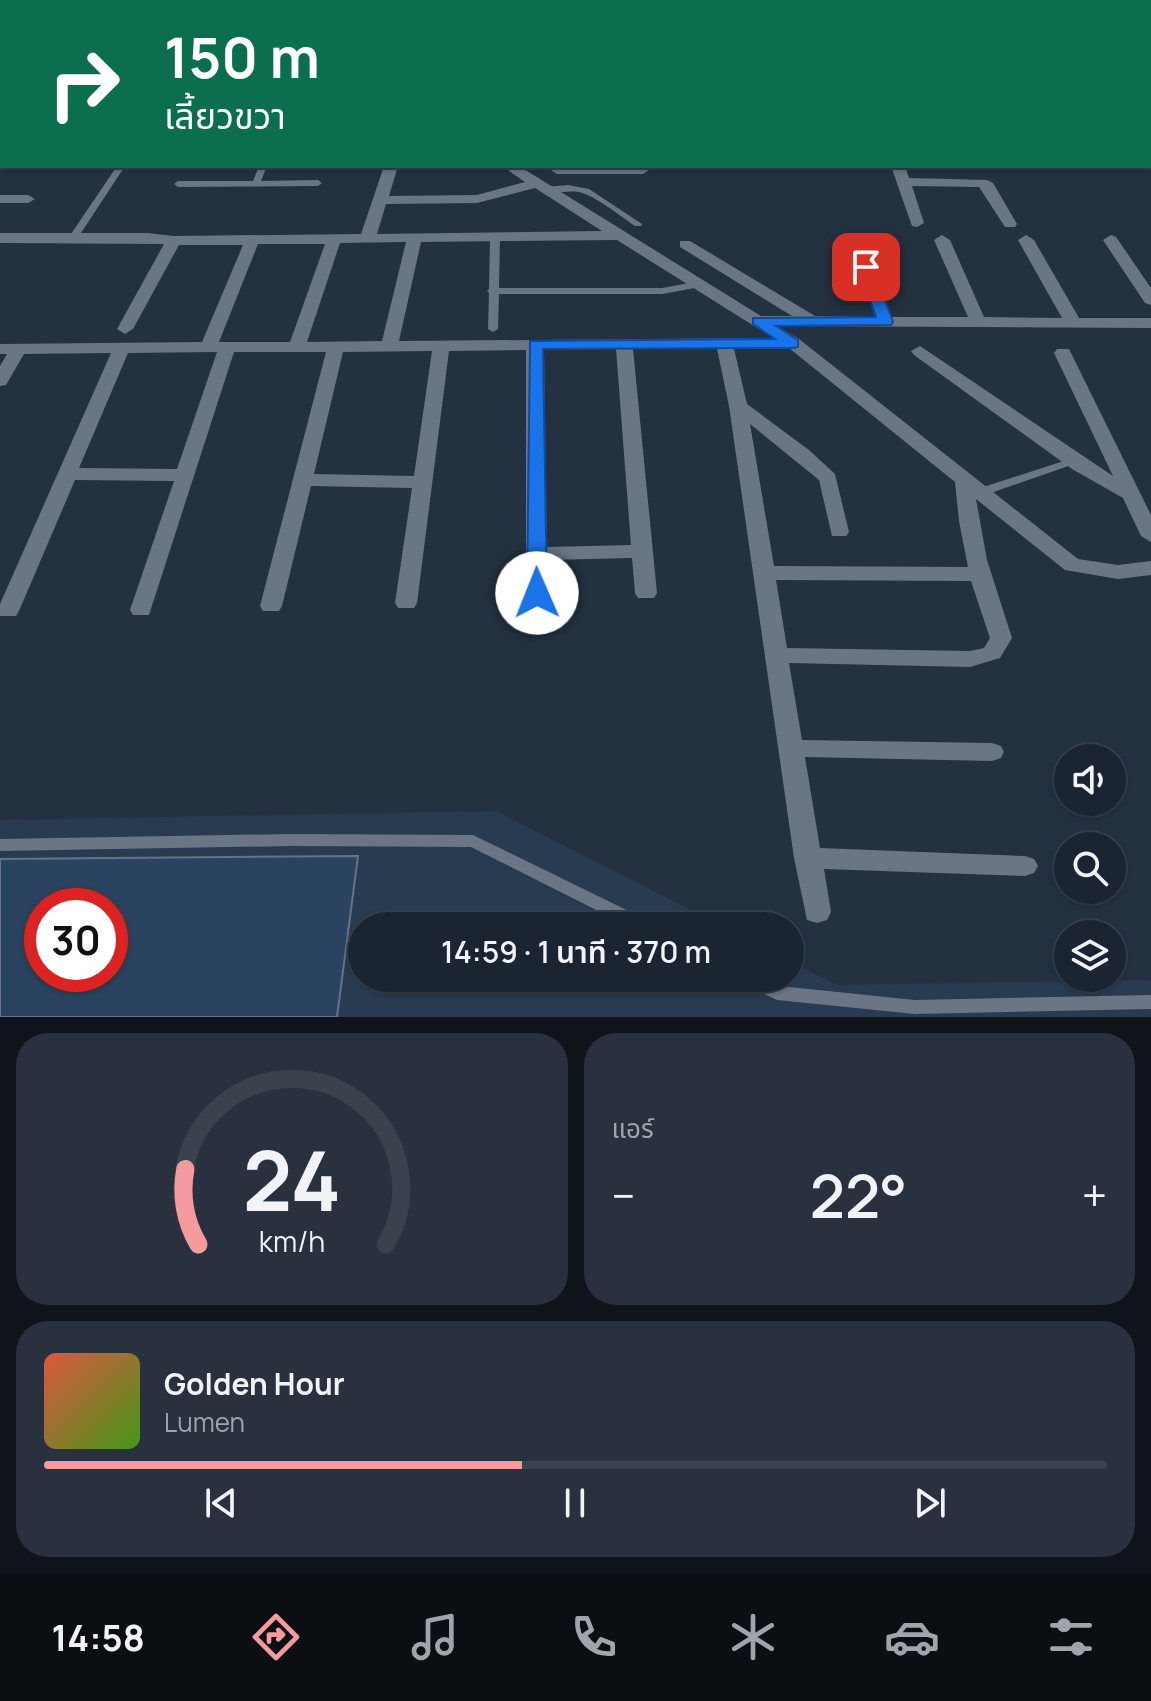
<!DOCTYPE html>
<html lang="th">
<head>
<meta charset="utf-8">
<style>
	body { margin:0; font-family:Manrope,"Noto Sans Thai",sans-serif; background:#28313d; color:#f1f3f6; height:100vh; display:flex; flex-direction:column; font-size:30px; white-space:nowrap }
	* { box-sizing:border-box; margin:0 }
	p { font-size:26px; color:#a0a5ab }
	.icon { flex:none; width:44px; height:44px; fill:none; stroke:currentColor; stroke-width:2; stroke-linecap:round; stroke-linejoin:round }
	.map { position:relative; height:1017px; overflow:hidden }
	.drawer { display:flex; flex-direction:column; gap:16px; padding:16px; background:#0f141b; flex:1 }
	.drawer>* { flex:none }
	.hud { position:absolute; left:0px; top:0px; width:1152px; height:168px; box-shadow:0 2px 6px #0004,0 0 0 2px #39424d; background:#0b6e4f; color:#fff; overflow:hidden }
	.fabs { position:absolute; left:1054px; top:744px; display:grid; gap:16px }
	.fabs a { display:grid; place-items:center; width:72px; height:72px; border-radius:50%; background:#1b2531; box-shadow:0 2px 6px #0004,0 0 0 2px #39424d; font-size:40px }
	.speed { position:absolute; left:24px; top:888px; display:flex; gap:16px; font-size:40px; font-weight:700; text-align:center }
	.speed>* { display:grid; place-content:center; width:104px; height:104px; border-radius:50%; background:#1b2531; box-shadow:0 2px 6px #0004,0 0 0 2px #39424d; line-height:1 }
	.speed .limit { border:12px solid #d22; background:#fff; color:#111 }
	.pin { position:absolute; display:grid; place-items:center; width:68px; height:68px; color:#fff; margin:-34px; border-radius:16px; box-shadow:0 4px 12px #0006 }
	.me { position:absolute; width:88px; margin:-44px; rotate:359deg; stroke-linejoin:round; filter:drop-shadow(0 0 6px #0008) }
	.turn { display:flex; align-items:center; gap:28px; height:168px; padding:0 32px; font-size:36px }
	.turn .icon { width:104px; height:104px; stroke-width:2.5 }
	.turn b { display:block; font-size:56px; line-height:68px }
	.big { font-size:60px; font-weight:600; line-height:1.1 }
	.drawer .card { flex:1; display:flex; flex-direction:column; justify-content:center; gap:12px; min-width:0; padding:0 28px; border-radius:32px; background:#28313d }
	.drawer .dial { align-items:center; gap:0 }
	.dial svg { height:208px; overflow:visible; fill:none; stroke:#39424d; stroke-width:7; stroke-linecap:round; text-anchor:middle }
	.dial text { fill:#f1f3f6; stroke:none }
	.song { display:flex; align-items:center; gap:24px }
	.cover { width:96px; height:96px; border-radius:12px; background:linear-gradient(135deg,hsl(10 70% 55%),hsl(100 70% 35%)) }
	.played { height:8px; border-radius:4px; background:linear-gradient(90deg,#f59b9e 45%,#39424d 45%) }
	.keys { display:flex; justify-content:space-around; direction:ltr }
	.heat { display:flex; justify-content:space-between; align-items:center; font-size:44px; direction:ltr }
	.drawer .tiles { flex:1; display:grid; gap:16px; grid-template-columns:1fr 1fr }
	.card:last-child { grid-column:span 2 }
	.trip { position:absolute; left:348px; top:912px; width:456px; height:80px; border-radius:40px; background:#1b2531; box-shadow:0 2px 6px #0004,0 0 0 2px #39424d; font-weight:600; line-height:80px; text-align:center }
	.menu { display:flex; height:128px; justify-content:space-around; align-items:center; background:#0b0f14; color:#a0a5ab }
	.menu .icon { width:56px; height:56px }
	.menu .selected { color:#f59b9e }
	.menu b { font-size:36px; color:#f1f3f6 }
	.map>svg:first-child { display:block }
	.built { fill:#293b50; fill-rule:evenodd }
	.building { fill:#2a4361; stroke:#647386; stroke-width:2; fill-rule:evenodd }
	.lines { fill:none; stroke-linecap:round; stroke-linejoin:round }
	.service { fill:#6a7685; fill-rule:evenodd }
	.minor { fill:#6a7685; fill-rule:evenodd }
	.trunk { fill:#aec9ea; fill-rule:evenodd }
	.route { fill:#1a73e8; stroke:#114b97; stroke-width:2 }
</style>
</head>
<body>
<div class="map">
<svg width="1151" height="1017" viewBox="0 0 1151 1017">
	<rect width="100%" height="100%" fill="#243141"/>
	<path class="built" d="M496 811 722 926H362V978H790V961L837 985 1151 980V1017H0V820ZM42 906H110V974H42Z"/>
	<path class="building" d="M358 856 337 1017H0V859ZM42 906H110V974H42Z"/>
	<g class="lines">
		<g class="service">
			<polygon points="422,0 453,0 450,2 425,2"/>
			<rect x="0" y="32" width="2" height="5"/>
			<rect x="0" y="134" width="2" height="4"/>
			<polygon points="117,166 125,166 79,236 73,236 71,234"/>
			<polygon points="259,166 267,166 261,181 318,180 322,183 318,186 178,187 174,184 178,181 253,181"/>
			<polygon points="544,166 554,166 559,168 641,168 645,166 655,166 643,174 557,174"/>
			<path d="M568 185 589 189 642 224 641 226H635C620 216 596 196 579 192 566 190 552 195 541 190L545 187Z"/>
			<polygon points="495,235 500,238 499,288 662,288 700,281 705,284 700,287 662,294 499,294 498,329 493,332 488,329 489,293 487,291 489,289 490,238"/>
			<polygon points="1073,458 1079,461 1077,463 985,495 977,495 975,492 977,489"/>
			<polygon points="291,834 473,835 649,921 651,926 628,926 471,847 291,846 0,851 0,839"/>
			<polygon points="737,978 763,978 779,986 915,1000 1151,995 1151,1009 915,1014 777,1000 740,983"/>
		</g>
		<g class="minor">
			<polygon points="1143,0 1151,0 1151,4 1150,2"/>
			<rect x="0" y="79" width="2" height="8"/>
			<rect x="1150" y="143" width="1" height="8"/>
			<rect x="0" y="155" width="2" height="8"/>
			<path d="M384 166H398L389 196 477 195 525 182 502 166H519L761 316H792L680 247V241H690L815 316 875 317 849 240 857 235 862 237 891 317H968L934 240 942 235 950 240 984 317 1062 318 1018 240 1026 235 1034 240 1079 318H1151V328L777 326 799 339 1078 559 1118 565 1151 561V575L1118 579 1065 570 976 499 987 560 1012 638 1000 658 970 667 789 663 802 740 992 743 1001 746 1004 752 1001 758 992 761 805 757 820 848 1025 856 1034 859 1038 866 1034 873 1025 876 824 869 831 912 827 920 817 923 807 920 794 858 729 406 717 349H633L657 593 654 598H638L635 593 632 558 547 560 548 593 545 598H529L526 593V350L449 351 417 603 414 608H398L395 603 412 488 311 486 282 606 279 611H263L260 606 326 352H234L149 615H133L130 610 174 481 75 480 19 611 16 616H0V604L111 353 24 354 6 385 0 386V366L7 354H0V344L202 342 243 245H179L133 329 125 334 117 329 164 244 0 243V233H147L174 236 361 234ZM535 188 602 231 377 234 386 204 477 203ZM617 240 773 338 399 341 421 242ZM406 242 382 341 307 342 340 243ZM258 244H325L290 342H219ZM789 348 955 482 959 521 968 567 774 566 750 424 819 480 832 536H846L849 532 835 474 809 450 747 404 734 349ZM616 349 631 545 547 547 544 350ZM432 351 414 476 314 474 343 352ZM217 352 177 469 79 468 128 353ZM776 580 971 581 990 638 984 648 970 651 787 648Z"/>
			<polygon points="891,166 905,166 909,178 987,180 993,183 1017,224 1015,227 1005,227 979,187 912,186 924,223 917,227 912,226"/>
			<polygon points="0,195 28,195 35,199 28,203 0,203"/>
			<polygon points="1111,235 1116,237 1151,288 1151,305 1145,303 1103,240"/>
			<polygon points="920,346 1113,476 1054,353 1057,349 1069,349 1151,515 1151,542 1141,536 1123,498 1072,469 914,355 911,351"/>
		</g>
		<g class="trunk">
			<polygon points="0,0 14,0 2,2 2,5"/>
			<polygon points="33,0 47,0 32,2"/>
			<polygon points="2,16 2,24 0,25 0,17"/>
		</g>
	</g>
	<polygon class="route" points="866,263 873,267 893,322 891,325 776,326 798,340 798,347 793,348 543,349 547,593 544,597 530,597 527,593 530,341 775,339 753,324 753,318 876,317 859,267"/>
</svg>
<div class="fabs">
<a><svg class="icon" aria-label="sound" viewBox="0 0 24 24"><path d="M4 9h4l5-4v14l-5-4H4zM17 9q2 3 0 6"/></svg></a>
<a><svg class="icon" aria-label="search" viewBox="0 0 24 24"><circle cx="10" cy="10" r="6"/><path d="M15 15l6 6"/></svg></a>
<a><svg class="icon" aria-label="layers" viewBox="0 0 24 24"><path d="M12 4l9 5-9 5-9-5zM3 14l9 5 9-5"/></svg></a>
</div>
<div class="speed"><div class="limit">30</div></div>
<div class="pin" style="left:866px;top:267px;background:#d93025"><svg class="icon" aria-label="arrive" viewBox="0 0 24 24"><path d="M6 21V4h12l-3 4 3 4H6"/></svg></div>
<svg class="me" style="left:537px;top:593px" viewBox="-20 -20 40 40"><circle r="19" fill="#fff"/><path d="M0-13L10 11 0 6-10 11z" fill="#1a73e8"/></svg>
<div class="trip">14:59 · 1 นาที · 370 m</div>
<div class="hud">
<div class="turn"><svg class="icon" aria-label="right" viewBox="0 0 24 24"><path d="M7 20v-9h11M14 6l5 5-5 5"/></svg><div><b>150 m</b>เลี้ยวขวา</div></div>
</div>
</div>
<section class="drawer">
<div class="tiles">
<div class="card dial"><svg viewBox="0 0 100 80">
<path d="M14 69A42 42 0 1 1 86 69"/>
<path d="M14 69A42 42 0 0 1 9 40" stroke="#f59b9e"/>
<text x="50" y="56" font-size="32" font-weight="700">24</text>
<text x="50" y="72" font-size="11">km/h</text>
</svg></div>
<div class="card"><p>แอร์</p>
<div class="heat"><a>−</a><b class="big">22°</b><a>+</a></div>
</div>
<div class="card">
<div class="song"><i class="cover"></i><div><b>Golden Hour</b><p>Lumen</p></div></div>
<div class="played"></div>
<div class="keys"><svg class="icon" aria-label="previous" viewBox="0 0 24 24"><path d="M18 5L8 12l10 7zM5 5v14"/></svg><svg class="icon" aria-label="pause" viewBox="0 0 24 24"><path d="M8 5v14M16 5v14"/></svg><svg class="icon" aria-label="next" viewBox="0 0 24 24"><path d="M6 5l10 7-10 7zM19 5v14"/></svg></div>
</div>
</div>
</section>
<nav class="menu">
<b>14:58</b>
<svg class="icon selected" aria-label="directions" viewBox="0 0 24 24"><path d="M12 3l9 9-9 9-9-9zM9 14v-3h6M13 9l2 2-2 2"/></svg>
<svg class="icon" aria-label="music" viewBox="0 0 24 24"><path d="M9 18V5l10-2v13"/><circle cx="6" cy="18" r="3"/><circle cx="16" cy="16" r="3"/></svg>
<svg class="icon" aria-label="phone" viewBox="0 0 24 24"><path d="M5 4h4l2 5-3 2q2 4 5 5l2-3 5 2v4C11 20 4 13 5 4z"/></svg>
<svg class="icon" aria-label="climate" viewBox="0 0 24 24"><path d="M12 3v18M4 7l16 10M4 17L20 7"/></svg>
<svg class="icon" aria-label="car" viewBox="0 0 24 24"><path d="M5 17H2v-5l4-1 3-4h7l3 4 3 1v5h-3M9 17h6M6 11h13"/><circle cx="7" cy="17" r="2"/><circle cx="17" cy="17" r="2"/></svg>
<svg class="icon" aria-label="filters" viewBox="0 0 24 24"><path d="M4 7h16M4 17h16"/><circle cx="9" cy="7" r="2"/><circle cx="15" cy="17" r="2"/></svg>
</nav>
</body>
</html>
